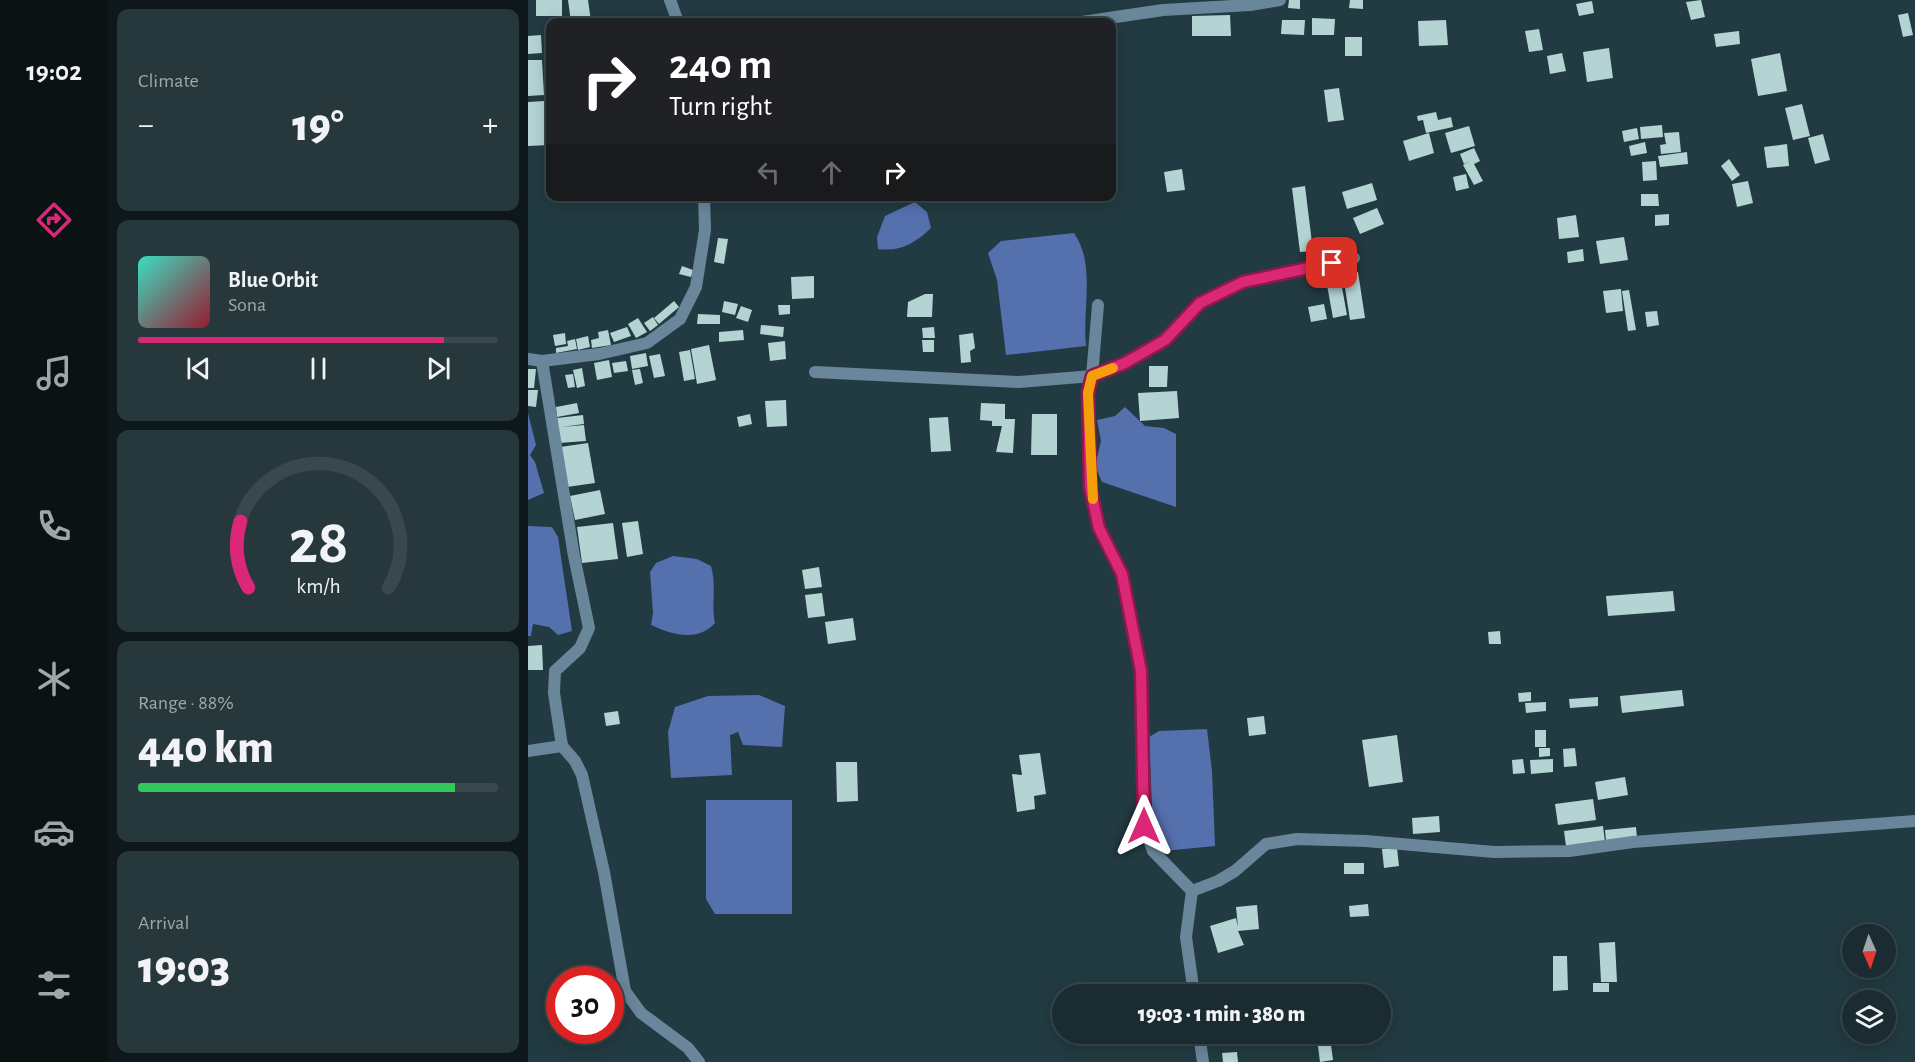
<!DOCTYPE html>
<html lang="en">
<head>
<meta charset="utf-8">
<style>
	body { margin:0; font-family:"Alegreya Sans",sans-serif; background:#27383d; color:#f1f3f6; height:100vh; display:flex; flex-direction:column; font-size:22px; white-space:nowrap }
	* { box-sizing:border-box; margin:0 }
	p { font-size:20px; color:#9fa7ab }
	.icon { flex:none; width:33px; height:33px; fill:none; stroke:currentColor; stroke-width:2; stroke-linecap:round; stroke-linejoin:round }
	.map { position:relative; flex:1; overflow:hidden }
	.drawer { display:flex; flex-direction:column; gap:9px; padding:9px; background:#0e181b; width:420px }
	.drawer>* { flex:none }
	.guide { position:absolute; left:18px; top:18px; width:570px; height:183px; border-radius:12px; box-shadow:0 3px 15px #0003,0 0 0 2px #38484d; background:#202124; color:#fff; overflow:hidden }
	.needle { width:39px; rotate:177deg }
	.buttons { position:absolute; left:1314px; top:924px; display:grid; gap:12px }
	.buttons a { display:grid; place-items:center; width:54px; height:54px; border-radius:50%; background:#1a2c31; box-shadow:0 3px 15px #0003,0 0 0 2px #38484d; font-size:30px }
	.speed { position:absolute; left:18px; top:966px; display:flex; gap:12px; font-size:30px; font-weight:700; text-align:center }
	.speed>* { display:grid; place-content:center; width:78px; height:78px; border-radius:50%; background:#1a2c31; box-shadow:0 3px 15px #0003,0 0 0 2px #38484d; line-height:1 }
	.speed .limit { border:9px solid #d22; background:#fff; color:#111 }
	.pin { position:absolute; display:grid; place-items:center; width:51px; height:51px; color:#fff; margin:-26px; border-radius:12px; box-shadow:0 3px 9px #0006 }
	.me { position:absolute; width:66px; margin:-33px; rotate:0deg; stroke-linejoin:round; filter:drop-shadow(0 0 4px #0008) }
	.turn { display:flex; align-items:center; gap:21px; height:126px; padding:0 24px; font-size:27px }
	.turn .icon { width:78px; height:78px; stroke-width:2.5 }
	.turn b { display:block; font-size:42px; line-height:51px }
	.lanes { display:flex; align-items:center; height:57px; padding:0 24px; background:#0003; justify-content:center; gap:30px; direction:ltr }
	.lanes .off { opacity:.35 }
	.big { font-size:45px; font-weight:800; line-height:1.1 }
	.drawer .widget { flex:1; display:flex; flex-direction:column; justify-content:center; gap:9px; min-width:0; padding:0 21px; border-radius:12px; background:#27383d }
	.drawer .dial { align-items:center; gap:0 }
	.dial svg { height:156px; overflow:visible; fill:none; stroke:#38484d; stroke-width:7; stroke-linecap:round; text-anchor:middle }
	.dial text { fill:#f1f3f6; stroke:none }
	.song { display:flex; align-items:center; gap:18px }
	.cover { width:72px; height:72px; border-radius:9px; background:linear-gradient(135deg,hsl(170 70% 55%),hsl(350 70% 35%)) }
	.played { height:6px; border-radius:3px; background:linear-gradient(90deg,#db2777 85%,#38484d 85%) }
	.keys { display:flex; justify-content:space-around; direction:ltr }
	.heat { display:flex; justify-content:space-between; align-items:center; font-size:33px; direction:ltr }
	.charge { height:9px; border-radius:4px; background:linear-gradient(90deg,#34c759 88%,#38484d 0) }
	.trip { position:absolute; left:524px; top:984px; width:339px; height:60px; border-radius:30px; background:#1a2c31; box-shadow:0 3px 15px #0003,0 0 0 2px #38484d; font-weight:800; line-height:60px; text-align:center }
	main { display:flex; flex:1; min-height:0 }
	.tabs { display:flex; flex-direction:column; width:108px; justify-content:space-around; align-items:center; background:#0a1214; color:#9fa7ab }
	.tabs .icon { width:42px; height:42px }
	.tabs .on { color:#db2777 }
	.tabs b { font-size:27px; color:#f1f3f6 }
	.map>svg:first-child { display:block }
	.water { fill:#5470ad }
	.building { fill:#b4d3d3 }
	.lines { fill:none; stroke-linecap:round; stroke-linejoin:round }
	.minor { stroke:#6a869b; stroke-width:12 }
	.route-casing { stroke:#8e194d; stroke-width:15 }
	.route { stroke:#db2777; stroke-width:10 }
	.slow { stroke:#f59e0b; stroke-width:10 }
</style>
</head>
<body>
<main>
<nav class="tabs">
<b>19:02</b>
<svg class="icon on" aria-label="directions" viewBox="0 0 24 24"><path d="M12 3l9 9-9 9-9-9zM9 14v-3h6M13 9l2 2-2 2"/></svg>
<svg class="icon" aria-label="music" viewBox="0 0 24 24"><path d="M9 18V5l10-2v13"/><circle cx="6" cy="18" r="3"/><circle cx="16" cy="16" r="3"/></svg>
<svg class="icon" aria-label="phone" viewBox="0 0 24 24"><path d="M5 4h4l2 5-3 2q2 4 5 5l2-3 5 2v4C11 20 4 13 5 4z"/></svg>
<svg class="icon" aria-label="climate" viewBox="0 0 24 24"><path d="M12 3v18M4 7l16 10M4 17L20 7"/></svg>
<svg class="icon" aria-label="car" viewBox="0 0 24 24"><path d="M5 17H2v-5l4-1 3-4h7l3 4 3 1v5h-3M9 17h6M6 11h13"/><circle cx="7" cy="17" r="2"/><circle cx="17" cy="17" r="2"/></svg>
<svg class="icon" aria-label="filters" viewBox="0 0 24 24"><path d="M4 7h16M4 17h16"/><circle cx="9" cy="7" r="2"/><circle cx="15" cy="17" r="2"/></svg>
</nav>
<section class="drawer">
<div class="widget"><p>Climate</p>
<div class="heat"><a>−</a><b class="big">19°</b><a>+</a></div>
</div>
<div class="widget">
<div class="song"><i class="cover"></i><div><b>Blue Orbit</b><p>Sona</p></div></div>
<div class="played"></div>
<div class="keys"><svg class="icon" aria-label="previous" viewBox="0 0 24 24"><path d="M18 5L8 12l10 7zM5 5v14"/></svg><svg class="icon" aria-label="pause" viewBox="0 0 24 24"><path d="M8 5v14M16 5v14"/></svg><svg class="icon" aria-label="next" viewBox="0 0 24 24"><path d="M6 5l10 7-10 7zM19 5v14"/></svg></div>
</div>
<div class="widget dial"><svg viewBox="0 0 100 80">
<path d="M14 69A42 42 0 1 1 86 69"/>
<path d="M14 69A42 42 0 0 1 10 35" stroke="#db2777"/>
<text x="50" y="56" font-size="32" font-weight="700">28</text>
<text x="50" y="72" font-size="11">km/h</text>
</svg></div>
<div class="widget"><p>Range · 88%</p><b class="big">440 km</b><div class="charge"></div></div>
<div class="widget"><p>Arrival</p><b class="big">19:03</b></div>
</section>
<div class="map">
<svg width="1387" height="1062" viewBox="0 0 1387 1062">
	<rect width="100%" height="100%" fill="#223a41"/>
	<g class="water">
		<path d="M387 202 399 212 403 228C387 243 373 252 350 249L349 237 357 216Z"/>
		<path d="M546 233C568 264 554 310 558 346L478 355 469 280 460 253 473 241Z"/>
		<polygon points="597,407 617,426 636,428 648,434 648,507 574,482 567,466 573,441 569,420 587,416"/>
		<polygon points="0,413 8,445 2,455 7,462 16,493 0,500"/>
		<polygon points="0,526 24,527 30,537 44,631 30,635 21,627 5,624 3,636 0,636"/>
		<path d="M145 556 169 559 183 566C189 588 183 604 187 623 169 643 143 634 123 625L125 613 122 572 128 563Z"/>
		<polygon points="231,695 257,706 254,747 215,745 210,732 202,735 204,775 143,778 140,732 147,707 180,696"/>
		<polygon points="679,729 684,771 687,846 636,851 625,832 621,737 631,731"/>
		<polygon points="178,800 264,800 264,914 187,914 178,899"/>
	</g>
	<g class="building">
		<rect x="8" y="0" width="26" height="16"/>
		<polygon points="40,0 60,0 63,21 43,22"/>
		<polygon points="761,0 772,0 772,9 760,8"/>
		<polygon points="822,0 835,0 835,9 821,8"/>
		<polygon points="1173,0 1177,17 1163,20 1158,2"/>
		<polygon points="1064,1 1066,13 1051,16 1048,4"/>
		<polygon points="1380,13 1385,35 1375,37 1370,15"/>
		<polygon points="702,15 703,36 664,36 664,16"/>
		<polygon points="784,18 807,19 806,35 784,35"/>
		<polygon points="754,20 777,20 776,35 753,34"/>
		<polygon points="918,20 920,45 891,46 890,21"/>
		<polygon points="1011,29 1015,50 1001,52 997,31"/>
		<polygon points="1211,31 1212,44 1188,47 1186,34"/>
		<polygon points="13,35 14,53 0,54 0,36"/>
		<rect x="817" y="37" width="17" height="19"/>
		<polygon points="1081,48 1085,78 1059,82 1055,52"/>
		<polygon points="1034,53 1038,71 1022,74 1019,56"/>
		<polygon points="1252,53 1259,91 1230,96 1223,59"/>
		<polygon points="0,60 14,60 16,95 0,96"/>
		<polygon points="811,88 816,120 800,122 796,90"/>
		<polygon points="16,101 17,125 22,125 22,145 0,146 0,102"/>
		<polygon points="1274,104 1282,136 1265,140 1257,108"/>
		<polygon points="908,112 910,120 923,117 925,127 898,133 895,120 890,121 889,116"/>
		<polygon points="1134,125 1135,137 1113,139 1112,127"/>
		<polygon points="941,126 947,146 923,153 917,133"/>
		<polygon points="1109,128 1111,139 1096,142 1094,131"/>
		<polygon points="1151,132 1153,152 1133,154 1132,145 1138,144 1136,133"/>
		<polygon points="901,133 906,153 881,161 875,141"/>
		<polygon points="1295,134 1302,160 1287,164 1280,138"/>
		<polygon points="1117,142 1119,153 1103,156 1101,146"/>
		<polygon points="1259,144 1261,166 1239,168 1236,147"/>
		<polygon points="946,148 952,161 946,164 955,181 946,185 935,165 942,161 936,164 932,154"/>
		<polygon points="1159,152 1160,164 1132,167 1130,156"/>
		<polygon points="1201,159 1212,175 1204,181 1193,166"/>
		<polygon points="1128,161 1129,180 1115,181 1114,162"/>
		<polygon points="654,169 657,190 639,192 636,172"/>
		<polygon points="938,174 941,188 928,191 925,177"/>
		<polygon points="1220,181 1225,203 1209,207 1204,184"/>
		<polygon points="844,183 849,200 819,209 814,192"/>
		<polygon points="777,186 785,251 772,252 764,188"/>
		<polygon points="1113,194 1130,194 1131,206 1113,206"/>
		<polygon points="849,208 856,224 832,234 825,218"/>
		<polygon points="1141,214 1141,225 1127,226 1127,215"/>
		<polygon points="1048,215 1051,237 1031,239 1029,218"/>
		<polygon points="1096,237 1100,260 1072,264 1068,241"/>
		<polygon points="190,238 200,239 196,264 186,262"/>
		<polygon points="1055,249 1056,261 1040,263 1039,252"/>
		<polygon points="154,266 165,270 163,277 151,274"/>
		<polygon points="830,272 837,318 822,320 815,275"/>
		<polygon points="286,276 286,298 264,299 263,277"/>
		<polygon points="813,282 819,315 805,318 799,285"/>
		<polygon points="1093,289 1095,311 1078,313 1075,291"/>
		<polygon points="1101,290 1108,330 1100,331 1094,291"/>
		<polygon points="397,294 405,294 404,317 379,317 380,302"/>
		<polygon points="146,301 151,307 131,324 126,318"/>
		<polygon points="196,301 210,304 207,315 194,312"/>
		<polygon points="796,304 799,319 783,322 780,307"/>
		<polygon points="250,305 262,305 262,314 251,315"/>
		<polygon points="213,306 224,310 220,322 208,318"/>
		<polygon points="1129,311 1131,325 1119,327 1117,312"/>
		<polygon points="170,314 192,315 192,324 169,324"/>
		<polygon points="125,317 130,325 122,331 116,323"/>
		<polygon points="110,318 119,332 108,338 100,324"/>
		<polygon points="233,325 256,327 255,337 232,334"/>
		<polygon points="99,327 103,336 86,342 82,333"/>
		<polygon points="406,327 407,338 395,338 394,328"/>
		<polygon points="80,330 83,345 64,348 63,340 71,338 70,332"/>
		<polygon points="215,330 216,340 191,342 191,332"/>
		<polygon points="37,333 38,344 27,346 25,335"/>
		<polygon points="445,333 447,348 442,351 443,362 433,363 431,335"/>
		<polygon points="60,336 62,347 50,350 48,339"/>
		<polygon points="47,339 49,349 28,353 28,348 40,346 39,341"/>
		<polygon points="394,340 406,340 406,352 395,352"/>
		<polygon points="257,341 258,359 242,361 240,343"/>
		<polygon points="181,345 188,380 169,384 163,349"/>
		<polygon points="162,350 167,379 156,381 151,352"/>
		<polygon points="118,353 120,366 104,369 102,356"/>
		<polygon points="132,354 137,376 126,378 121,356"/>
		<polygon points="81,360 84,377 69,380 66,363"/>
		<polygon points="98,361 100,371 86,373 84,363"/>
		<polygon points="621,366 640,366 639,387 621,387"/>
		<polygon points="54,368 57,386 49,388 45,370"/>
		<polygon points="0,369 8,369 6,388 0,388"/>
		<polygon points="112,369 115,383 107,385 104,370"/>
		<polygon points="45,374 47,387 40,388 37,375"/>
		<polygon points="0,390 10,390 8,407 0,406"/>
		<polygon points="649,391 651,418 612,421 610,393"/>
		<polygon points="258,400 259,426 239,427 237,401"/>
		<polygon points="49,403 51,413 29,417 28,407"/>
		<polygon points="453,403 477,404 477,419 487,419 485,453 468,452 474,426 464,426 464,421 452,420"/>
		<polygon points="222,414 224,424 211,427 209,417"/>
		<polygon points="504,414 529,414 529,455 503,455"/>
		<polygon points="55,415 56,424 33,427 56,425 58,441 31,443 29,418"/>
		<polygon points="420,417 423,451 403,452 401,418"/>
		<polygon points="60,443 67,483 39,487 32,447"/>
		<polygon points="72,490 77,514 47,520 42,496"/>
		<polygon points="110,521 115,554 99,557 94,523"/>
		<polygon points="85,523 90,559 54,563 49,527"/>
		<polygon points="291,567 294,587 277,589 274,570"/>
		<polygon points="1145,591 1147,611 1080,616 1078,596"/>
		<polygon points="294,593 297,616 280,618 277,595"/>
		<polygon points="325,618 328,640 300,644 297,622"/>
		<polygon points="972,631 973,644 961,644 960,632"/>
		<polygon points="14,645 15,670 0,670 0,646"/>
		<polygon points="1154,690 1156,706 1094,713 1092,696"/>
		<polygon points="1003,692 1003,701 991,702 990,693"/>
		<polygon points="1070,697 1070,706 1042,708 1041,699"/>
		<polygon points="1018,702 1018,711 998,713 997,703"/>
		<polygon points="90,711 92,724 78,726 76,713"/>
		<polygon points="736,716 738,734 721,736 719,718"/>
		<rect x="1007" y="730" width="11" height="17"/>
		<polygon points="869,735 875,782 841,787 834,740"/>
		<polygon points="1011,748 1022,748 1022,756 1011,757"/>
		<polygon points="1047,748 1049,766 1036,767 1035,749"/>
		<polygon points="512,753 518,794 506,796 507,809 489,812 484,774 494,775 491,755"/>
		<polygon points="995,759 997,773 985,774 984,760"/>
		<polygon points="1025,759 1025,772 1003,774 1002,760"/>
		<polygon points="308,762 329,762 330,801 309,802"/>
		<polygon points="1097,777 1100,795 1070,800 1067,782"/>
		<polygon points="1065,799 1068,820 1030,825 1027,804"/>
		<polygon points="911,816 912,832 885,834 884,818"/>
		<polygon points="1075,826 1077,842 1038,846 1036,831"/>
		<polygon points="1108,827 1109,838 1078,841 1077,830"/>
		<polygon points="869,848 871,866 856,868 854,849"/>
		<rect x="816" y="863" width="20" height="11"/>
		<polygon points="840,904 841,916 822,917 821,906"/>
		<polygon points="729,905 731,929 710,931 716,945 690,953 682,926 708,918 710,927 708,907"/>
		<polygon points="1087,942 1089,982 1073,982 1071,943"/>
		<polygon points="1025,956 1039,956 1040,990 1025,991"/>
		<rect x="1065" y="983" width="16" height="9"/>
		<polygon points="803,1045 805,1060 792,1062 790,1046"/>
		<polygon points="709,1052 710,1062 695,1062 694,1053"/>
	</g>
	<g class="lines">
		<g class="minor">
			<polyline points="142,0 150,22"/>
			<polyline points="554,22 635,10 722,5 752,0"/>
			<polyline points="0,359 14,361 71,354 119,343 152,319 168,287 177,230 176,196"/>
			<polyline points="14,361 46,556 61,628 52,648 27,671 26,693 34,746"/>
			<polyline points="287,372 491,382 564,376 570,305"/>
			<polyline points="0,751 34,746 47,761 54,775 76,872 97,991 113,1013 160,1048 171,1062"/>
			<polyline points="664,891 690,881 707,871 738,844 769,839 838,841 966,852 1041,851 1105,842 1387,821"/>
			<polyline points="666,994 658,937 664,891 625,851 616,826 613,671 594,574 571,528 562,487 560,392 564,376 597,363 637,340 672,303 715,282 826,258"/>
			<polyline points="671,1034 675,1062"/>
		</g>
	</g>
	<g class="lines">
		<defs>
			<polyline id="route" points="616,826 613,671 594,574 571,528 562,487 560,393 564,376 597,363 637,340 672,303 715,282 804,263"/>
		</defs>
		<use href="#route" class="route-casing"/>
		<use href="#route" class="route"/>
		<polyline class="slow" points="565,499 560,393 564,376 585,368"/>
	</g>
</svg>
<div class="buttons">
<a><svg class="needle" viewBox="-14 -14 28 28"><path d="M0-13l5 13h-10z" fill="#e53935"/><path d="M0 13l5-13h-10z" fill="#9fa7ab"/></svg></a>
<a><svg class="icon" aria-label="layers" viewBox="0 0 24 24"><path d="M12 4l9 5-9 5-9-5zM3 14l9 5 9-5"/></svg></a>
</div>
<div class="speed"><div class="limit">30</div></div>
<div class="pin" style="left:804px;top:263px;background:#d93025"><svg class="icon" aria-label="arrive" viewBox="0 0 24 24"><path d="M6 21V4h12l-3 4 3 4H6"/></svg></div>
<svg class="me" style="left:616px;top:826px" viewBox="-20 -20 40 40"><path d="M0-17L14 15 0 8-14 15z" fill="#db2777" stroke="#fff" stroke-width="4"/></svg>
<div class="trip">19:03 · 1 min · 380 m</div>
<div class="guide">
<div class="turn"><svg class="icon" aria-label="right" viewBox="0 0 24 24"><path d="M7 20v-9h11M14 6l5 5-5 5"/></svg><div><b>240 m</b>Turn right</div></div>
<div class="lanes"><svg class="icon off" aria-label="left" viewBox="0 0 24 24"><path d="M17 20v-9H6M10 6l-5 5 5 5"/></svg><svg class="icon off" aria-label="ahead" viewBox="0 0 24 24"><path d="M12 20V5M6 11l6-6 6 6"/></svg><svg class="icon" aria-label="right" viewBox="0 0 24 24"><path d="M7 20v-9h11M14 6l5 5-5 5"/></svg></div>
</div>
</div>
</main>
</body>
</html>
